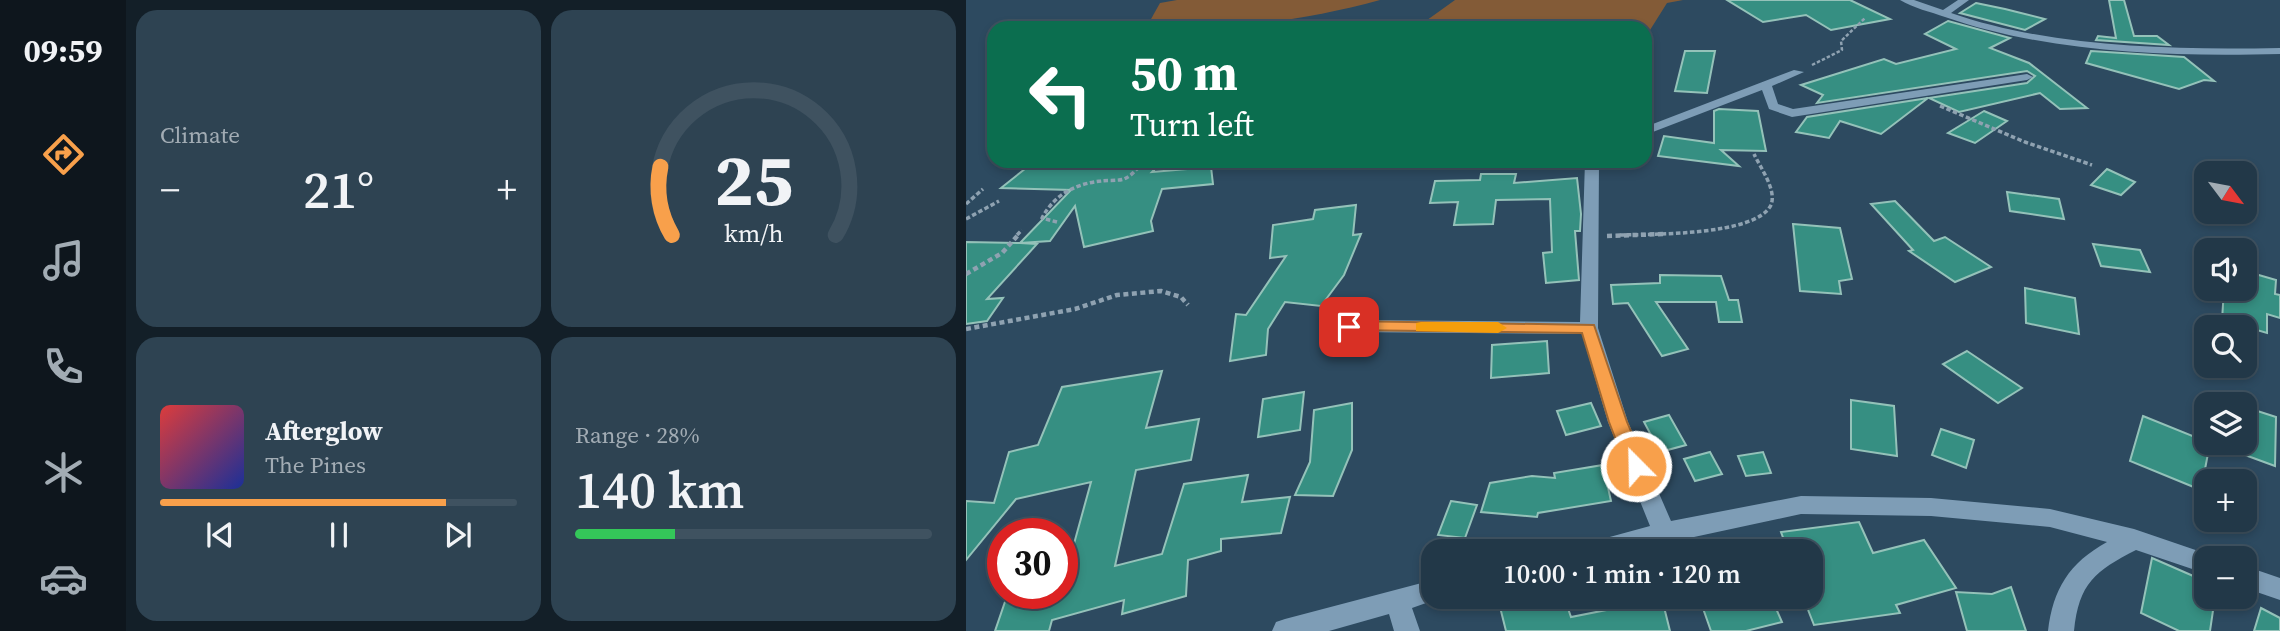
<!DOCTYPE html>
<html lang="en">
<head>
<meta charset="utf-8">
<style>
	body { margin:0; font-family:"Source Serif 4",serif; background:#2e4352; color:#f1f3f6; height:100vh; display:flex; flex-direction:column; font-size:26px; white-space:nowrap }
	* { box-sizing:border-box; margin:0 }
	p { font-size:23px; color:#a2acb4 }
	.icon { flex:none; width:38px; height:38px; fill:none; stroke:currentColor; stroke-width:2; stroke-linecap:round; stroke-linejoin:round }
	.map { position:relative; flex:1; overflow:hidden }
	.panel { display:flex; flex-direction:column; gap:10px; padding:10px; background:#131f28; width:840px }
	.panel>* { flex:none }
	.hud { position:absolute; left:21px; top:21px; width:665px; height:147px; border-radius:21px; box-shadow:0 4px 10px #0003,0 0 0 2px #3f5260; background:#0b6e4f; color:#fff; overflow:hidden }
	.needle { width:46px; rotate:122deg }
	.fabs { position:absolute; left:1228px; top:161px; display:grid; gap:14px }
	.fabs a { display:grid; place-items:center; width:63px; height:63px; border-radius:14px; background:#223848; box-shadow:0 4px 10px #0003,0 0 0 2px #3f5260; font-size:35px }
	.speed { position:absolute; left:21px; top:518px; display:flex; gap:14px; font-size:35px; font-weight:700; text-align:center }
	.speed>* { display:grid; place-content:center; width:91px; height:91px; border-radius:50%; background:#223848; box-shadow:0 4px 10px #0003,0 0 0 2px #3f5260; line-height:1 }
	.speed .limit { border:10px solid #d22; background:#fff; color:#111 }
	.pin { position:absolute; display:grid; place-items:center; width:60px; height:60px; color:#fff; margin:-30px; border-radius:14px; box-shadow:0 4px 10px #0006 }
	.me { position:absolute; width:77px; margin:-38px; rotate:337deg; stroke-linejoin:round; filter:drop-shadow(0 0 5px #0008) }
	.turn { display:flex; align-items:center; gap:24px; height:147px; padding:0 28px; font-size:32px }
	.turn .icon { width:91px; height:91px; stroke-width:2.5 }
	.turn b { display:block; font-size:49px; line-height:60px }
	.big { font-size:52px; font-weight:600; line-height:1.1 }
	.panel .tile { flex:1; display:flex; flex-direction:column; justify-content:center; gap:10px; min-width:0; padding:0 24px; border-radius:21px; background:#2e4352 }
	.panel .dial { align-items:center; gap:0 }
	.dial svg { height:182px; overflow:visible; fill:none; stroke:#3f5260; stroke-width:7; stroke-linecap:round; text-anchor:middle }
	.dial text { fill:#f1f3f6; stroke:none }
	.song { display:flex; align-items:center; gap:21px }
	.cover { width:84px; height:84px; border-radius:10px; background:linear-gradient(135deg,hsl(0 70% 55%),hsl(230 70% 35%)) }
	.played { height:7px; border-radius:4px; background:linear-gradient(90deg,#f8a04b 80%,#3f5260 80%) }
	.keys { display:flex; justify-content:space-around; direction:ltr }
	.heat { display:flex; justify-content:space-between; align-items:center; font-size:38px; direction:ltr }
	.charge { height:10px; border-radius:5px; background:linear-gradient(90deg,#34c759 28%,#3f5260 0) }
	.panel .tiles { flex:1; display:grid; gap:10px; grid-template-columns:repeat(2,1fr) }
	.trip { position:absolute; left:455px; top:539px; width:402px; height:70px; border-radius:21px; background:#223848; box-shadow:0 4px 10px #0003,0 0 0 2px #3f5260; font-weight:600; line-height:70px; text-align:center }
	main { display:flex; flex:1; min-height:0 }
	.dock { display:flex; flex-direction:column; width:126px; justify-content:space-around; align-items:center; background:#0e161d; color:#a2acb4 }
	.dock .icon { width:49px; height:49px }
	.dock .on { color:#f8a04b }
	.dock b { font-size:32px; color:#f1f3f6 }
	.map>svg:first-child { display:block }
	.green { fill:#835b37 }
	.building { fill:#368f82; stroke:#94c2b9; stroke-width:2 }
	.lines { fill:none; stroke-linecap:round; stroke-linejoin:round }
	.path-far2 { stroke:#8fa2b1; stroke-width:2.5; stroke-dasharray:3.5 2; stroke-linecap:butt }
	.path-far1 { stroke:#8fa2b1; stroke-width:3.5; stroke-dasharray:4.5 2.5; stroke-linecap:butt }
	.path { stroke:#8fa2b1; stroke-width:4.5; stroke-dasharray:5 3.5; stroke-linecap:butt }
	.minor { fill:#7e9db6; fill-rule:evenodd }
	.route { fill:#f8a04b; stroke:#a16831; stroke-width:2 }
	.slow { fill:#f59e0b }
</style>
</head>
<body>
<main>
<nav class="dock">
<b>09:59</b>
<svg class="icon on" aria-label="directions" viewBox="0 0 24 24"><path d="M12 3l9 9-9 9-9-9zM9 14v-3h6M13 9l2 2-2 2"/></svg>
<svg class="icon" aria-label="music" viewBox="0 0 24 24"><path d="M9 18V5l10-2v13"/><circle cx="6" cy="18" r="3"/><circle cx="16" cy="16" r="3"/></svg>
<svg class="icon" aria-label="phone" viewBox="0 0 24 24"><path d="M5 4h4l2 5-3 2q2 4 5 5l2-3 5 2v4C11 20 4 13 5 4z"/></svg>
<svg class="icon" aria-label="climate" viewBox="0 0 24 24"><path d="M12 3v18M4 7l16 10M4 17L20 7"/></svg>
<svg class="icon" aria-label="car" viewBox="0 0 24 24"><path d="M5 17H2v-5l4-1 3-4h7l3 4 3 1v5h-3M9 17h6M6 11h13"/><circle cx="7" cy="17" r="2"/><circle cx="17" cy="17" r="2"/></svg>
</nav>
<section class="panel">
<div class="tiles">
<div class="tile"><p>Climate</p>
<div class="heat"><a>−</a><b class="big">21°</b><a>+</a></div>
</div>
<div class="tile dial"><svg viewBox="0 0 100 80">
<path d="M14 69A42 42 0 1 1 86 69"/>
<path d="M14 69A42 42 0 0 1 9 39" stroke="#f8a04b"/>
<text x="50" y="56" font-size="32" font-weight="700">25</text>
<text x="50" y="72" font-size="11">km/h</text>
</svg></div>
<div class="tile">
<div class="song"><i class="cover"></i><div><b>Afterglow</b><p>The Pines</p></div></div>
<div class="played"></div>
<div class="keys"><svg class="icon" aria-label="previous" viewBox="0 0 24 24"><path d="M18 5L8 12l10 7zM5 5v14"/></svg><svg class="icon" aria-label="pause" viewBox="0 0 24 24"><path d="M8 5v14M16 5v14"/></svg><svg class="icon" aria-label="next" viewBox="0 0 24 24"><path d="M6 5l10 7-10 7zM19 5v14"/></svg></div>
</div>
<div class="tile"><p>Range · 28%</p><b class="big">140 km</b><div class="charge"></div></div>
</div>
</section>
<div class="map">
<svg width="1314" height="631" viewBox="0 0 1314 631">
	<rect width="100%" height="100%" fill="#2d4a60"/>
	<g class="green">
		<path d="M211 0H414C329 23 267 28 180 28L194 3Z"/>
		<polygon points="489,0 717,0 701,3 679,38 679,28 450,28"/>
	</g>
	<g class="building">
		<polygon points="761,0 884,0 924,19 865,30 840,15 797,22"/>
		<polygon points="1143,0 1158,0 1168,36 1191,36 1203,45 1130,40 1132,36 1150,38"/>
		<polygon points="1010,3 1039,9 1079,19 1059,30 994,13"/>
		<polygon points="982,21 1044,38 1024,48 1063,63 1121,108 1094,109 1074,93 993,112 963,98 1061,83 1069,76 1061,71 851,103 857,95 835,85 918,59 930,64 990,49 959,34"/>
		<polygon points="719,51 749,51 741,93 709,91"/>
		<polygon points="1125,51 1218,57 1248,81 1238,80 1213,89 1120,63"/>
		<polygon points="962,98 915,134 874,121 863,138 830,132 841,117"/>
		<polygon points="753,109 792,111 800,151 755,150 773,166 692,156 698,136 748,143 748,111"/>
		<polygon points="1018,111 1041,121 1009,143 982,133"/>
		<polygon points="69,161 170,161 165,166 191,167 186,172 245,167 247,184 196,189 185,221 187,231 118,247 109,206 84,241 54,243 71,244 21,299 37,298 21,321 0,324 0,242 54,243 105,190 35,188"/>
		<polygon points="1141,169 1169,182 1155,195 1125,185"/>
		<polygon points="515,174 550,174 548,183 611,178 615,214 614,231 609,231 613,280 580,283 577,253 586,252 584,199 530,200 527,224 488,225 492,202 464,203 469,181 514,180"/>
		<polygon points="1041,192 1093,199 1098,219 1044,211"/>
		<polygon points="929,201 968,241 979,237 1025,267 989,282 943,251 947,250 905,204"/>
		<polygon points="390,205 387,235 395,234 378,275 355,306 319,302 302,329 300,355 264,361 270,314 280,315 320,256 304,258 307,225 347,219 349,210"/>
		<polygon points="827,224 874,228 886,279 873,281 875,294 834,291"/>
		<polygon points="1127,244 1174,250 1184,272 1135,266"/>
		<polygon points="1279,271 1310,280 1309,294 1314,295 1314,318 1301,314 1301,333 1256,320 1258,289 1279,289"/>
		<polygon points="694,275 755,276 763,300 772,300 776,322 753,322 750,302 690,302 722,349 696,356 662,303 647,304 645,285 694,283"/>
		<polygon points="1059,288 1109,298 1113,334 1060,323"/>
		<polygon points="581,341 583,373 525,378 526,345"/>
		<polygon points="1001,351 1056,388 1032,403 977,364"/>
		<polygon points="196,371 180,428 233,419 225,460 170,470 149,566 196,554 218,484 282,475 276,502 324,497 315,533 255,539 255,551 222,560 220,596 156,614 158,600 86,620 83,631 29,631 42,593 96,593 96,553 106,551 125,482 50,499 0,560 0,501 28,503 43,452 72,445 96,387"/>
		<polygon points="338,392 334,430 292,437 297,399"/>
		<polygon points="885,400 928,406 931,456 885,449"/>
		<polygon points="386,403 386,450 367,496 329,495 344,462 348,410"/>
		<polygon points="625,403 635,426 600,435 591,411"/>
		<polygon points="1279,407 1310,417 1309,466 1279,455"/>
		<polygon points="703,415 720,445 694,452 678,422"/>
		<polygon points="1177,416 1244,443 1235,490 1164,461"/>
		<polygon points="975,429 1008,440 1000,468 966,455"/>
		<polygon points="744,452 756,474 729,481 718,459"/>
		<polygon points="797,452 805,473 780,476 772,456"/>
		<polygon points="637,465 645,501 572,513 571,517 515,512 524,483 566,476 589,478 588,473"/>
		<polygon points="485,501 511,505 499,538 472,535"/>
		<polygon points="893,522 907,553 958,540 990,588 930,605 934,613 848,625 837,597 845,597 845,551 822,551 815,532"/>
		<polygon points="1186,558 1241,582 1241,597 1249,597 1244,631 1213,631 1175,613"/>
		<polygon points="1045,587 1060,631 1001,631 990,592 1026,594"/>
		<polygon points="555,597 598,597 605,617 696,599 704,631 540,631 533,603"/>
		<polygon points="733,597 805,597 816,622 780,631 745,631"/>
		<polygon points="1295,608 1314,618 1314,631 1288,631"/>
	</g>
	<g class="lines">
		<polyline class="path-far2" points="846,65 876,50 875,41 899,18"/>
		<g class="path-far1">
			<polyline points="974,106 1059,142 1126,165"/>
			<polyline points="0,204 17,189"/>
			<polyline points="0,219 33,201"/>
			<path d="M91 222 76 218C89 194 109 184 135 181 142 180 152 181 158 179 172 173 167 165 191 161"/>
			<polyline points="51,235 56,230"/>
			<path d="M654 235C685 234 790 236 805 205 811 190 794 167 788 154"/>
		</g>
		<g class="path">
			<polyline points="641,236 698,234"/>
			<polyline points="0,274 36,253 53,234"/>
			<polyline points="0,329 109,309 151,295 195,291 215,297 222,305"/>
		</g>
		<g class="minor">
			<path d="M934 0H948L977 10 992 0H1003L985 13C1086 48 1208 50 1314 48V54C1206 57 1082 53 979 17 965 12 947 8 934 0Z"/>
			<polygon points="828,70 838,72 806,86 812,104 827,109 1061,74 1067,77 1061,80 826,117 803,109 796,90 679,135 679,127"/>
			<path d="M619 161H633L632 328 662 422 705 521 835 496 965 498 1084 509 1168 529 1250 557 1241 558V574L1170 550C1129 571 1113 583 1108 631H1082C1087 589 1103 563 1141 542L1084 527 965 516 835 514 663 551H614L618 544 684 526 642 422 616 334 383 332 374 326 383 320 614 322Z"/>
			<polygon points="1279,566 1314,578 1314,600 1279,588"/>
			<polygon points="467,580 467,597 477,597 446,608 454,631 428,631 423,614 363,631 306,631 310,622 319,619"/>
		</g>
	</g>
	<polygon class="route" points="383,321 628,325 661,422 680,466 677,472 663,472 660,466 643,422 616,333 378,330 378,323"/>
	<polygon class="slow" points="455,322 532,322 541,328 532,333 450,331 450,323"/>
</svg>
<div class="fabs">
<a><svg class="needle" viewBox="-14 -14 28 28"><path d="M0-13l5 13h-10z" fill="#e53935"/><path d="M0 13l5-13h-10z" fill="#a2acb4"/></svg></a>
<a><svg class="icon" aria-label="sound" viewBox="0 0 24 24"><path d="M4 9h4l5-4v14l-5-4H4zM17 9q2 3 0 6"/></svg></a>
<a><svg class="icon" aria-label="search" viewBox="0 0 24 24"><circle cx="10" cy="10" r="6"/><path d="M15 15l6 6"/></svg></a>
<a><svg class="icon" aria-label="layers" viewBox="0 0 24 24"><path d="M12 4l9 5-9 5-9-5zM3 14l9 5 9-5"/></svg></a>
<a>+</a>
<a>−</a>
</div>
<div class="speed"><div class="limit">30</div></div>
<div class="pin" style="left:383px;top:327px;background:#d93025"><svg class="icon" aria-label="arrive" viewBox="0 0 24 24"><path d="M6 21V4h12l-3 4 3 4H6"/></svg></div>
<svg class="me" style="left:670px;top:466px" viewBox="-20 -20 40 40"><circle r="17" fill="#f8a04b" stroke="#fff" stroke-width="3"/><path d="M0-11L8 9 0 5-8 9z" fill="#fff"/></svg>
<div class="trip">10:00 · 1 min · 120 m</div>
<div class="hud">
<div class="turn"><svg class="icon" aria-label="left" viewBox="0 0 24 24"><path d="M17 20v-9H6M10 6l-5 5 5 5"/></svg><div><b>50 m</b>Turn left</div></div>
</div>
</div>
</main>
</body>
</html>
